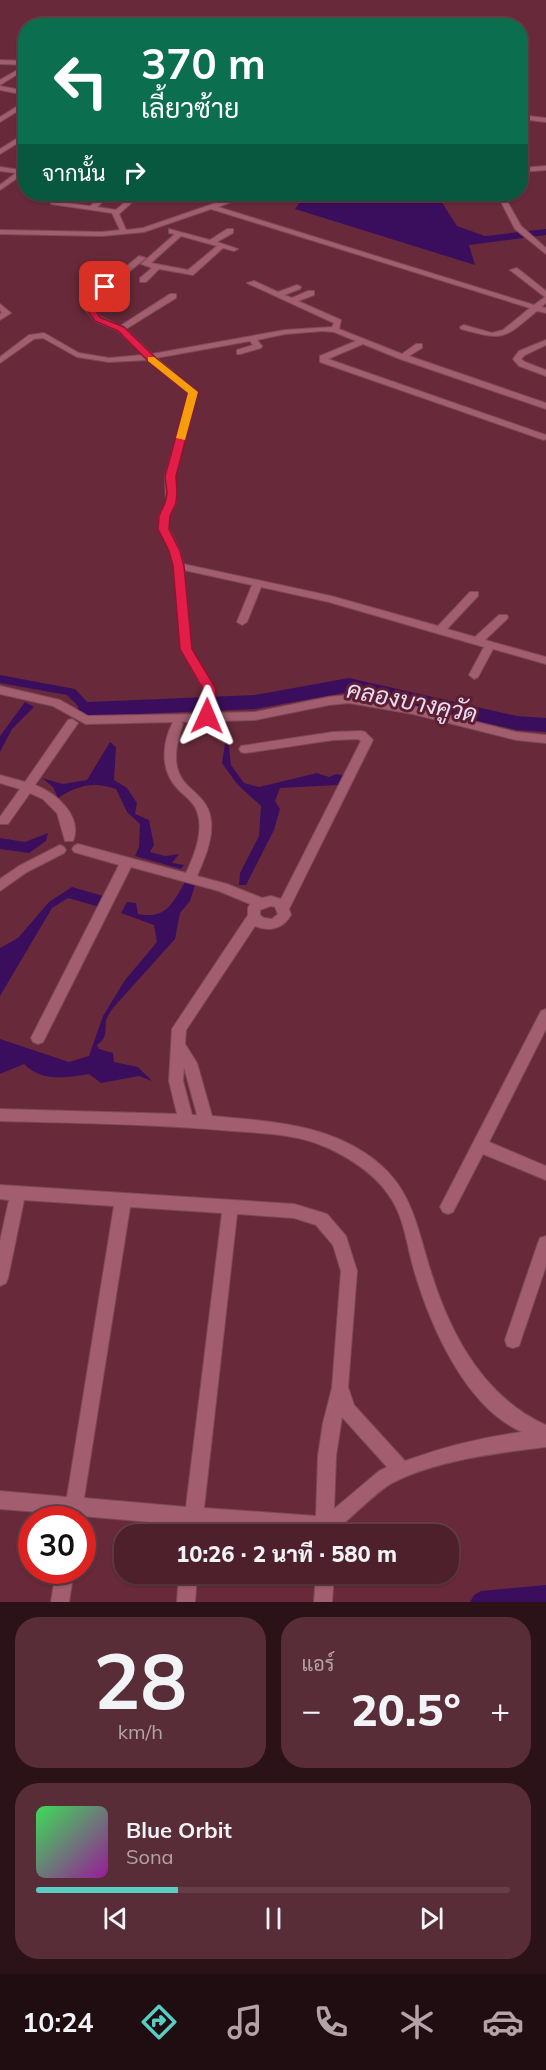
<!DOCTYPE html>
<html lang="th">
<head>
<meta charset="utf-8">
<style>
	body { margin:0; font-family:Mulish,Sarabun,sans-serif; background:#582d38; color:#f1f3f6; height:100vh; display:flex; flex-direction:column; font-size:22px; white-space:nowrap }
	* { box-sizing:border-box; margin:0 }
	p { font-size:20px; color:#b3a3a9 }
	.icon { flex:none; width:33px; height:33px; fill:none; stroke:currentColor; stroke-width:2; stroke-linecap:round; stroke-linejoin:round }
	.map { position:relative; height:1602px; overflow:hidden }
	.side { display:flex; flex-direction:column; gap:15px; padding:15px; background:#2b1218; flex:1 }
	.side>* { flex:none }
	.top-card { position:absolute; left:18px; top:18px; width:510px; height:183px; border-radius:24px; box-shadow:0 2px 4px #0004,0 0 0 2px #653e48; background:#0b6e4f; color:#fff; overflow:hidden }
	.speed { position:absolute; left:18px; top:1506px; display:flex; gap:12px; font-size:30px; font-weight:700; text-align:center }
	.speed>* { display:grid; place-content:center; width:78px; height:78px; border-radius:50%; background:#4e202c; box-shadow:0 2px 4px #0004,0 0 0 2px #653e48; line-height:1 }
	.speed .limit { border:9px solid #d22; background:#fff; color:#111 }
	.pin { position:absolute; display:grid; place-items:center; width:51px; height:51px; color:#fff; margin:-26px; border-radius:12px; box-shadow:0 3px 9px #0006 }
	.me { position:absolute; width:66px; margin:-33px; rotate:1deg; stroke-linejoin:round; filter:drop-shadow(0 0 4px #0008) }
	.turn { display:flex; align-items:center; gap:21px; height:126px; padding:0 24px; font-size:27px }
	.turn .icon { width:78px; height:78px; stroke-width:2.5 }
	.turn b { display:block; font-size:42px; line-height:51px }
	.then { display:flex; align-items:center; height:57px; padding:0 24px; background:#0003; gap:12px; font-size:22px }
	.big { font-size:45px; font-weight:800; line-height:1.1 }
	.side .tile { flex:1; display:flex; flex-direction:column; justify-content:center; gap:9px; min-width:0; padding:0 21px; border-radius:24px; background:#582d38 }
	.side .dial { align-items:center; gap:0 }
	.dial b { font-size:78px; line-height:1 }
	.song { display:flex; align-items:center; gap:18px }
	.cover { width:72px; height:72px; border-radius:9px; background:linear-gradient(135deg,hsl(130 70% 55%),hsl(300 70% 35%)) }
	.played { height:6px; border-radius:3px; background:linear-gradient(90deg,#57cec1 30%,#653e48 30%) }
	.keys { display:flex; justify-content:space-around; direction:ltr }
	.heat { display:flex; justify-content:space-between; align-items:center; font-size:33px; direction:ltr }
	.side .tiles { flex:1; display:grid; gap:15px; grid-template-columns:1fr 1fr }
	.tile:last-child { grid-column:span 2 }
	.trip { position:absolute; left:114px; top:1524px; width:345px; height:60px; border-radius:24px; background:#4e202c; box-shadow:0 2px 4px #0004,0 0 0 2px #653e48; font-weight:800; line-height:60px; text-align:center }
	.dock { display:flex; height:96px; justify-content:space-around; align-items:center; background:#1f0d12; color:#b3a3a9 }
	.dock .icon { width:42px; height:42px }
	.dock .current { color:#57cec1 }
	.dock b { font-size:27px; color:#f1f3f6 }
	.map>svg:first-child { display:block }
	.water { fill:#3b0e5d }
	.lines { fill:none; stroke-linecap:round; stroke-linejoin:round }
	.canal { fill:#3b0e5d; fill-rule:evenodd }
	.river { fill:#3b0e5d; fill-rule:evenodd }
	.street-casing { stroke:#7c4a59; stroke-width:2 }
	.street { fill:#a25e6e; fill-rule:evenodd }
	.route { fill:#e11d48; stroke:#92132f; stroke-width:1.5 }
	.slow { fill:#f59e0b }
	.labels { text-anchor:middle; stroke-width:6; stroke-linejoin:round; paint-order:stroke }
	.water-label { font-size:24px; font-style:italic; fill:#e8dcf7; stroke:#5c1f31 }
</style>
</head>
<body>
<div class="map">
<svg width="546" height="1602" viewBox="0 0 546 1602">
	<rect width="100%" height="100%" fill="#682a3b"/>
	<g class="water">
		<path d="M298 194C315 194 331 198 348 198 380 199 410 195 441 201L457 226 485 236 546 229V235L469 245 475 265 295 209 301 201Z"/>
		<polygon points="25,702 34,707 12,729 0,752 0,736"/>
		<polygon points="227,731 231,765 244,783 259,787 317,773 329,777 336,774 343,775 338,785 280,788 275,801 280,809 274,830 246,885 239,885 240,873 259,836 261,806 237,784 222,763"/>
		<path d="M110 742 116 747 114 780 127 788 137 803 135 814 149 820 154 845 150 852 165 856 179 854 172 863 184 865 181 869 135 856 139 847 140 824 127 812 116 789C93 781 78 785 58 798L53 787 42 778 63 784 87 780Z"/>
		<polygon points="48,833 46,841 29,853 0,849 0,838 25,842"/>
		<path d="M187 879 196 882 190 901 180 913 175 939 113 1008C110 1013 106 1018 106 1022 105 1033 107 1038 97 1045L99 1049 113 1053 114 1062 138 1067 152 1081 139 1076 101 1083 89 1074C67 1078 41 1082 24 1064L0 1074V1039L69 1062 89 1056 103 1016 125 980 157 942 154 925 121 913 127 902 136 903 138 914C168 920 173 901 187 879Z"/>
		<polygon points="72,887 103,896 100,907 68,898 52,908 0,996 0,948 18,938 49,902"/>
	</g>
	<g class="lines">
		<g class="canal">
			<polygon points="0,675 75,689 94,709 92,712 84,712 67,695 0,683"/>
			<polygon points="546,1585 546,1602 470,1602 474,1595 481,1591"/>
		</g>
		<polygon class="river" points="349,678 517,716 546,718 546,732 517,730 349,692 255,709 88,716 81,714 77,709 81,704 88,702 255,695"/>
		<defs>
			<g id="street">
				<polygon points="0,60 26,61 26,65 0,64"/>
				<polygon points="26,65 26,69 0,85 0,80"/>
				<polygon points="0,86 26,91 26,95 0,90"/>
				<polygon points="26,101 26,106 0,122 0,117"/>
				<polygon points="520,115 546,118 546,122 520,119"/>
				<polygon points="26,133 26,138 0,154 0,149"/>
				<polygon points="546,166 546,170 520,172 520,168"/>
				<polygon points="0,167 20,170 26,167 26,172 0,190 0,185 16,173 0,171"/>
				<path d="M59 194H65L58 202 90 206 105 194H111L97 207 116 210 134 194H167L166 195 150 199 138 197 119 214 126 230 143 228 242 194H250L249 195 218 207 534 305 545 297 510 270 517 268 546 291V303L541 307 546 308V313L537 311C503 339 505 341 461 329L460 327 464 325 492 333 503 330 530 308 211 209 144 232 102 236 0 234V230L102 232 120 230 112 213 51 204V202Z"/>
				<polygon points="497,194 503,194 521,226 546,248 546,254 515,229"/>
				<path d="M169 229 210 240 227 229H233V233L217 242 238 249 234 251 223 248 193 275 159 269 146 282H140V278L152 268 141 264 175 234 169 233ZM181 236 217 246 188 270 151 263Z"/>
				<path d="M139 256 146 258 89 304 101 317 120 326 170 294H176V298L126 329 152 354 285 330 332 327 334 323 247 283 254 281 278 292 297 285 301 287 300 289 284 295 292 298 308 291H314V295L298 301 341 320 339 329 402 354 416 344H422V348L409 356 546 403V409L400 359 363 344 328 359 546 435V439L544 440 320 362V356L356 341 334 332 322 331 285 334 257 340 262 346 261 348 240 354H237V350L253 345 250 341 156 358 197 392 175 476 176 503 169 516V529L180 551 183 564 331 596 438 626 470 592H478V596L447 629 475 637 499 615H507L508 617 507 619 485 640 546 657V664L493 649 478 677 474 679 469 675 484 647 329 602 261 587 247 622 242 625 237 622 252 585 184 570 191 649 215 689 213 713 255 712 329 697 349 695 413 706 516 732 546 735V743L516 740 413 714 349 703 329 705 255 720 181 722 183 724C176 744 170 768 187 785 195 793 203 798 208 809 217 830 206 856 197 876L227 884 262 898 271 896 281 899 361 741 358 739 333 740 245 753 241 752 239 749 241 746 333 732 361 731 365 732 373 740 289 909 291 915C283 929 269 932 255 926L186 1030 185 1044 197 1063 212 1116C265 1121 320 1123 365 1153 411 1183 415 1221 430 1269 449 1332 483 1397 546 1425V1447C497 1453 437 1460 392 1483 377 1491 350 1519 335 1531 313 1541 230 1529 202 1526L201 1534H183L184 1525 82 1516 81 1520H63L64 1514 0 1509V1491L67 1497 114 1206 24 1200 8 1278 6 1283 0 1286V1241L9 1200 0 1199V1185L294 1204 327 1214 346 1236 357 1271 348 1387 354 1405 405 1461C443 1447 482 1437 522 1432 465 1407 430 1325 414 1270 407 1247 405 1221 392 1200 377 1175 352 1159 326 1147 297 1134 263 1133 232 1131 155 1124 77 1123 0 1121V1109L177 1114 169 1081 172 1029 248 915V908L250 904 219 891 131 867 43 1042 38 1044 33 1042 31 1038 119 865 74 852 72 849 74 846 78 844 186 873C195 854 205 829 196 809 192 800 183 795 177 788 160 770 162 743 173 722L86 724 53 706 0 694V686L60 700 88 716 202 714 203 689 181 649 174 566 170 551 159 529V516L166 503 165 476 189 393 148 360 109 362 77 357 43 338 34 339 0 363V357L29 335 44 333 79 353 109 358 143 355 118 331 95 321 81 304ZM271 906 275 907 278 914 272 919 264 918 260 915V910ZM184 1067 197 1115H192L183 1081ZM130 1207 222 1213 186 1507 84 1498ZM237 1214 294 1218 316 1225 333 1245 341 1271 332 1388 323 1423 318 1456 316 1516 204 1508ZM342 1417 387 1467 379 1471 334 1509 336 1456Z"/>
				<polygon points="0,304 11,313 0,320 0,314 2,313 0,310"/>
				<polygon points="546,340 546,345 525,355 521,359 525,362 546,370 546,376 519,366 513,359 519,351"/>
				<path d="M72 719 78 723 35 785C56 793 83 816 73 841H65L57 813 43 799 30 793 8 824H0V817L20 789 0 783V775L25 782 68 720Z"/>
				<polygon points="60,845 64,847 66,850 64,853 27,872 0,891 0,879 19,866"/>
				<polygon points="546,1009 546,1029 489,1142 546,1166 546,1180 483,1154 453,1212 448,1214 443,1212 440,1207 541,1011"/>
				<polygon points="546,1236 546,1266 521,1340 519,1346 513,1348 507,1346 505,1340 538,1243 540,1238"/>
				<polygon points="56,1570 74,1570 69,1602 51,1602"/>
				<polygon points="179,1574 197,1574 195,1602 177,1602"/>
				<polygon points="316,1574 334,1574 332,1602 314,1602"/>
			</g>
		</defs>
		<use href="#street" class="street-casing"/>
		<use href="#street" class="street"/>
	</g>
	<polygon class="route" points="102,285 110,287 90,303 101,318 124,327 158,360 198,392 176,476 177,493 176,503 170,516 169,529 180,551 184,566 192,649 216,689 214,716 207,720 201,716 203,689 180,649 173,566 169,551 158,529 159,516 165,503 167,493 165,476 188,393 151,364 118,331 95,321 81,302"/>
	<polygon class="slow" points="148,357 154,357 198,392 185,440 176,438 188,393 148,361"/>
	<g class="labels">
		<g class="water-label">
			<text transform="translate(412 702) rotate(11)" y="8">คลองบางคูวัด</text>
		</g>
	</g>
</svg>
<div class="speed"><div class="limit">30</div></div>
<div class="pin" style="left:105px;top:287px;background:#d93025"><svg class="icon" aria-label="arrive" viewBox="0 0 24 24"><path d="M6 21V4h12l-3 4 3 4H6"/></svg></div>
<svg class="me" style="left:207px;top:716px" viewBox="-20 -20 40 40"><path d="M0-17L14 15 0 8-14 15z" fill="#e11d48" stroke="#fff" stroke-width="4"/></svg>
<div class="trip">10:26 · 2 นาที · 580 m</div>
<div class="top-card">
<div class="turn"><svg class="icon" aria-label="left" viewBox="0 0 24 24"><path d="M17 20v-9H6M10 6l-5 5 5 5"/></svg><div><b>370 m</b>เลี้ยวซ้าย</div></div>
<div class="then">จากนั้น<svg class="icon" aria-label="right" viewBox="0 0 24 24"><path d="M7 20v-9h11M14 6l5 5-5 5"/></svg></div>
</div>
</div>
<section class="side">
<div class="tiles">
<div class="tile dial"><b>28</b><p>km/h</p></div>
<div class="tile"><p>แอร์</p>
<div class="heat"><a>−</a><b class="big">20.5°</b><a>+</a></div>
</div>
<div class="tile">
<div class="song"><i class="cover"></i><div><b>Blue Orbit</b><p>Sona</p></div></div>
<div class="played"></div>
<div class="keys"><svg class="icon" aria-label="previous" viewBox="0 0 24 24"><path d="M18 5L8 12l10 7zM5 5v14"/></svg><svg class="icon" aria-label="pause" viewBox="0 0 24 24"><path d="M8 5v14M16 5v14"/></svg><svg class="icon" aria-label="next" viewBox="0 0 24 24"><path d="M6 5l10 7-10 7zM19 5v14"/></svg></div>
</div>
</div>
</section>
<nav class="dock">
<b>10:24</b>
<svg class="icon current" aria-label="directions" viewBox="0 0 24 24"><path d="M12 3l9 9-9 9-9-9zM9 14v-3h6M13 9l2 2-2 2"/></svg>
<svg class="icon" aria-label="music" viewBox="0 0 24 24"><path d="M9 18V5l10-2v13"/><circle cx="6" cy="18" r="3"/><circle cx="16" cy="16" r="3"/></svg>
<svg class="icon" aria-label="phone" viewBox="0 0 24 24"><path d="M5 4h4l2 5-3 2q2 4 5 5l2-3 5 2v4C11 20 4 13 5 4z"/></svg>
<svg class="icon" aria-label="climate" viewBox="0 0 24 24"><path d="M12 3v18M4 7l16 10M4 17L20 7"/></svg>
<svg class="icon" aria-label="car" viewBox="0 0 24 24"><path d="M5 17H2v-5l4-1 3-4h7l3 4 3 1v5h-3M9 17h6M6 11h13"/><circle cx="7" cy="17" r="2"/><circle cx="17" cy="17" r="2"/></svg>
</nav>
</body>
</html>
